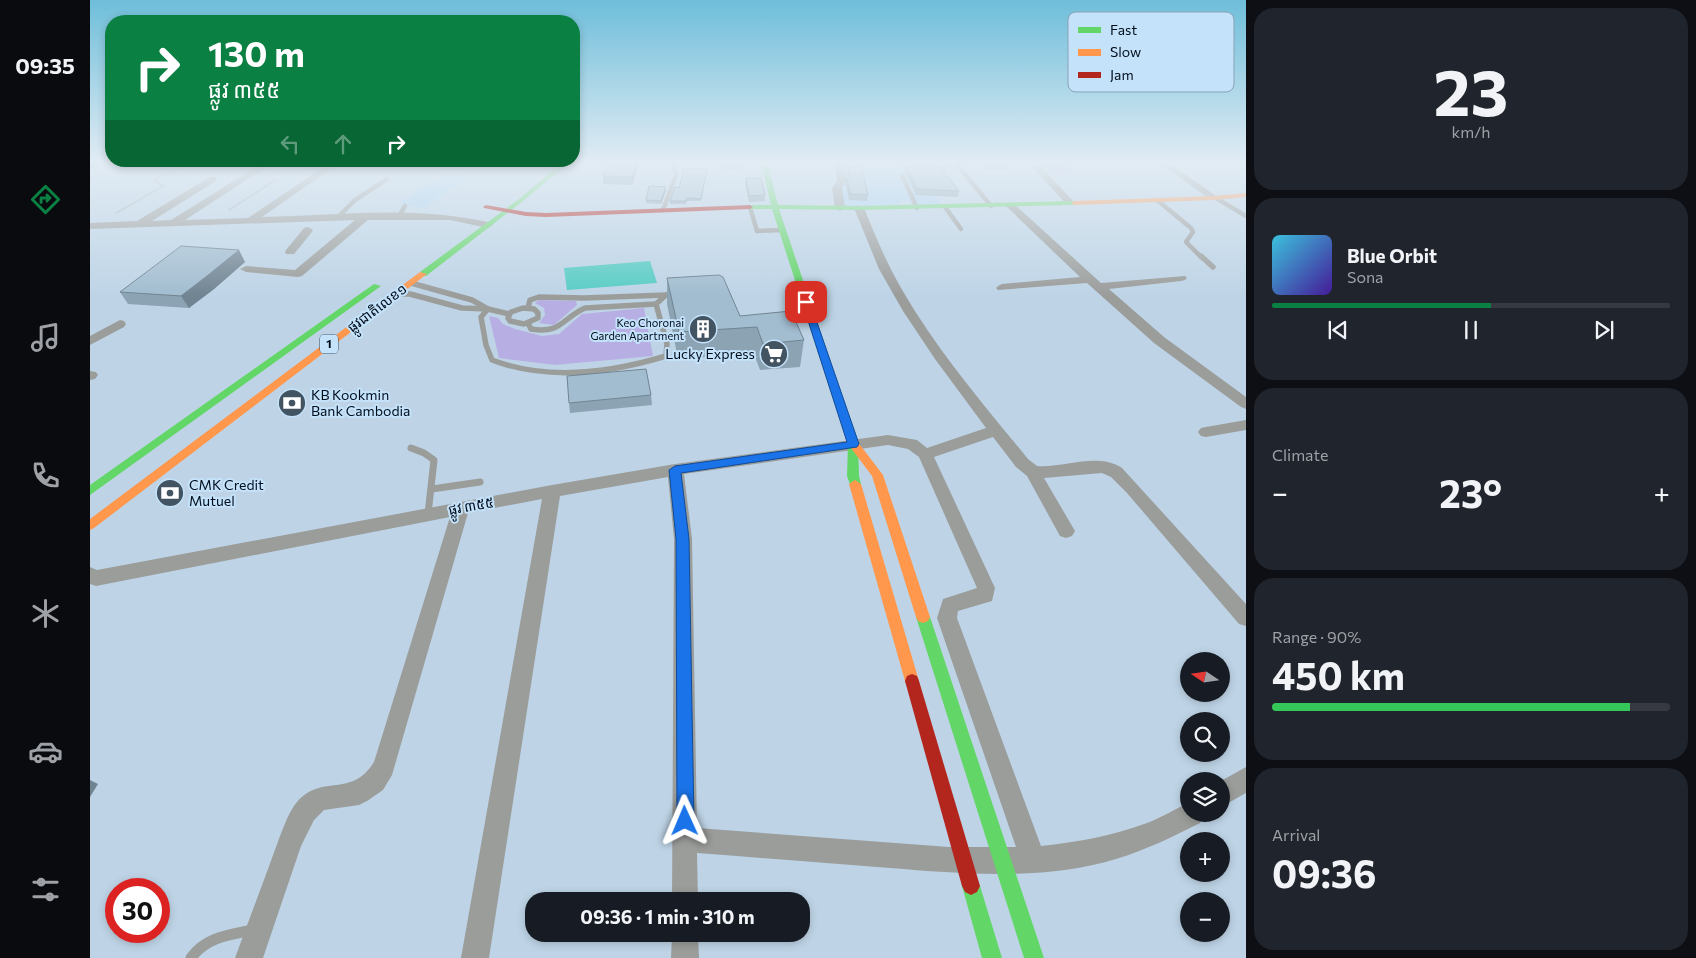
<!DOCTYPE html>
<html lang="en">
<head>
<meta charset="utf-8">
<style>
	body { margin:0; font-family:Commissioner,"Noto Sans Khmer",sans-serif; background:#20242c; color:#f1f3f6; height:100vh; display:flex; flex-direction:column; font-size:19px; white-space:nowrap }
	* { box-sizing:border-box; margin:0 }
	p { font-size:16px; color:#9ea1a6 }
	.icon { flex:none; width:28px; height:28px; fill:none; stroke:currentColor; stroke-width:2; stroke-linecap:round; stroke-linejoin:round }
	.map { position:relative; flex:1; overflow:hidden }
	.side { display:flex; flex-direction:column; gap:8px; padding:8px; background:#0d0f14; width:450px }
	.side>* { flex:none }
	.guide { position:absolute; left:15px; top:15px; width:475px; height:152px; border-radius:20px; box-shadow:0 2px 8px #0003; background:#0b8043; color:#fff; overflow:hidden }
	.needle { width:32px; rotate:283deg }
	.buttons { position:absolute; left:1090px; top:652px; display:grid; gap:10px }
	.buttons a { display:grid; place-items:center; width:50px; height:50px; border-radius:50%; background:#171b24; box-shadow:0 2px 8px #0003; font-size:25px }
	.speed { position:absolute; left:15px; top:878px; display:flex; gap:10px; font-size:25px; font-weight:700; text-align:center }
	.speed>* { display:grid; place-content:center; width:65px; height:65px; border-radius:50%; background:#171b24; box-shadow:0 2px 8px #0003; line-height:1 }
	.speed .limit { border:8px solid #d22; background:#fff; color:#111 }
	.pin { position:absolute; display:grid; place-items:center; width:42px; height:42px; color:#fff; margin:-21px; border-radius:10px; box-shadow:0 2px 8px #0006 }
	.me { position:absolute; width:55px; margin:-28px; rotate:359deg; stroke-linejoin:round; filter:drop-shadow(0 0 4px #0008) }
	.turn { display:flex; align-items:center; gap:18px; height:105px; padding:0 20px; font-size:22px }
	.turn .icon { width:65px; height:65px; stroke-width:2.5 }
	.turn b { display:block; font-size:35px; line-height:42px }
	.lanes { display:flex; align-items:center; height:48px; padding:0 20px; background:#0003; justify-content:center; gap:25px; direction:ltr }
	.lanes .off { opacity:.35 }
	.big { font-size:38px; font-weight:700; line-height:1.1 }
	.side .widget { flex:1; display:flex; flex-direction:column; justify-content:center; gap:8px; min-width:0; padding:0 18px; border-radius:20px; background:#20242c }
	.side .dial { align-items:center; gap:0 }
	.dial b { font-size:65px; line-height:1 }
	.song { display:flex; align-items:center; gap:15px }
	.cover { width:60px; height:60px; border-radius:8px; background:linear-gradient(135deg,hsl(190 70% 55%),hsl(260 70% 35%)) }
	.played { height:5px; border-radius:2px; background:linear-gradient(90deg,#0b8043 55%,#363941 55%) }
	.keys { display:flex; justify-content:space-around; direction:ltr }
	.heat { display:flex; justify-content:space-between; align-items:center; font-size:28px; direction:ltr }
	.charge { height:8px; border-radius:4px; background:linear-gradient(90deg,#34c759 90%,#363941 0) }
	.trip { position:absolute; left:435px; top:892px; width:285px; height:50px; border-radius:20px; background:#171b24; box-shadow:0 2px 8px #0003; font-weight:700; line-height:50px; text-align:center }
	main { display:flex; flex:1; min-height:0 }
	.tab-bar { display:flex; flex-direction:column; width:90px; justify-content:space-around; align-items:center; background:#090b0e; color:#9ea1a6 }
	.tab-bar .icon { width:35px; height:35px }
	.tab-bar .active { color:#0b8043 }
	.tab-bar b { font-size:22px; color:#f1f3f6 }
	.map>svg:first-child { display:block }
	.built { fill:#a7d1f2 }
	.green { fill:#b7afe3 }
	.water { fill:#58ccc4 }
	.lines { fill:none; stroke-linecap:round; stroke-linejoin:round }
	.path { stroke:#989d9f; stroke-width:2; stroke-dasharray:1 1; stroke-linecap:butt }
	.lane-far3 { stroke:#9b9d9b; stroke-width:4.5 }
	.lane-far2 { stroke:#9b9d9b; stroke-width:5.5 }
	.lane-far1 { stroke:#9b9d9b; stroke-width:7 }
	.lane { stroke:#9b9d9b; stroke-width:11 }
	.street { fill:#9b9d9b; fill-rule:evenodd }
	.fast { fill:#63d668; fill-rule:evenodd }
	.slow { fill:#ff974d; fill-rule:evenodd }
	.jam { fill:#b3261e; fill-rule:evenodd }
	.wall { fill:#8ba3b3 }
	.shaded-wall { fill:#718492 }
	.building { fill:#a2bdd0; stroke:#718492 }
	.route { fill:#1a73e8; stroke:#114b97 }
	.labels { text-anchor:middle; stroke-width:4; stroke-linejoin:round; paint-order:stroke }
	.far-poi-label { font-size:11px; fill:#000d1b; stroke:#c4e2fa; text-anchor:end }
	.shield { fill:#c4e2fa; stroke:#3b4d5e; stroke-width:1 }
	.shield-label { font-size:12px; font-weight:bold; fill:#000d1b }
	.street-label { font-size:14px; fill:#000d1b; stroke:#c4e2fa }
	.poi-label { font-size:14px; fill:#000d1b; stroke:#c4e2fa; text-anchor:start }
	.key { fill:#c4e2fa; stroke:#89a2b7; stroke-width:1 }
	.key-label { font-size:14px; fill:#000d1b }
</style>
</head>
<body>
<main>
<nav class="tab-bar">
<b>09:35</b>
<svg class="icon active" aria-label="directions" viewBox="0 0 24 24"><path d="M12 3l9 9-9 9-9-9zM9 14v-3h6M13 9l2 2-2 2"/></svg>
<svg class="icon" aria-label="music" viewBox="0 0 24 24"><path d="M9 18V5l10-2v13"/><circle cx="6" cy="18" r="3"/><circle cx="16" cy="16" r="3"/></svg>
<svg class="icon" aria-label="phone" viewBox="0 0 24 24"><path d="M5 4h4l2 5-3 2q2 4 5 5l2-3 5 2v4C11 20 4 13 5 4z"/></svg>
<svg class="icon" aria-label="climate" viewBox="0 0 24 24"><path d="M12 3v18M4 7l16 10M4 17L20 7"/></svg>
<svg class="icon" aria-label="car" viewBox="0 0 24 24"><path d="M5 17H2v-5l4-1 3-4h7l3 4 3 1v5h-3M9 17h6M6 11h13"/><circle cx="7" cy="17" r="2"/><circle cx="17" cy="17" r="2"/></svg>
<svg class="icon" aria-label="filters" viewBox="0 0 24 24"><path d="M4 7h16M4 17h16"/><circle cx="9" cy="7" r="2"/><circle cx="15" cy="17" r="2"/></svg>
</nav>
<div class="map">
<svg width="1156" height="958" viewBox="0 0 1156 958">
	<rect width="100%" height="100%" fill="#bed4e6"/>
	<g class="built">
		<polygon points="752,162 828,162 851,205 829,205 819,201 810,200 807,205 755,206 750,188 755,183"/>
		<polygon points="357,174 378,178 332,208 309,203"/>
	</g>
	<g class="green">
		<polygon points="949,162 972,162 985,173 961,173"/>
		<polygon points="449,300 486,301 487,305 464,325 449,323 455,315 454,308 445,303"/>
		<polygon points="554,308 563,356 465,365 409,358 399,316 408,318 413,324 425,329 452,336 469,334 492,314"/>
	</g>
	<polygon class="water" points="560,261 567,283 477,290 474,268"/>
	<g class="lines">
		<g class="path">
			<polyline points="64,180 101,162"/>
			<polyline points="139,210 187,179"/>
			<polyline points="26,213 73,186 64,180"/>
		</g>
		<g class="lane-far3">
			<polyline points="865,162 901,206"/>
			<polyline points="812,175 827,208"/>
			<polyline points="1126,198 1156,216"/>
			<polyline points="1067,200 1101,228 1103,232 1096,242 1112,258"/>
			<polyline points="660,207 667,231 693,230"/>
			<polyline points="855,207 871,229"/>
			<polyline points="573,210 586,175 582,162"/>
			<polyline points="309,216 315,206"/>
			<polyline points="247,218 265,200 297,179"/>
		</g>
		<g class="lane-far2">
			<polyline points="1111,256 1123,267"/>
			<polyline points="321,283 382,300 396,308"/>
			<polyline points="309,294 320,294 372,308 398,309"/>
			<polygon points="433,308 444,309 448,313 448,318 434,324 420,321 418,318 421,312"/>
			<polyline points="438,308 440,300 449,297 494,298 576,295"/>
			<path d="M419 314 398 309 391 317 396 345 402 360C457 381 520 373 576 356L577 344 566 304 576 295 585 294"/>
			<path d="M438 323 441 329C471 334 471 319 495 308L566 304"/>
		</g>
		<g class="lane-far1">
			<polyline points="321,448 334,453 344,460 338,514"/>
			<polyline points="342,489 390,482"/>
		</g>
		<path class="lane" d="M101 958C116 937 139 935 163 930"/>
		<g class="street">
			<path d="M174 162H184L95 220 158 218 241 162H251L172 217C248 215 328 205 402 223L403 225 398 228 360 220H278L212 276 208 277 156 272 150 269 156 266 205 270 265 220 0 229V223L47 221 120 177H126V181L62 221 81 220Z"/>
			<polygon points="745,162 753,162 757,181 752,188 755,208 750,211 745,208 742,188 747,181"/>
			<polygon points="938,162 947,162 983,201 983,205 977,205"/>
			<polygon points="1068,162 1078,162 1129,198 1127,200 1121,200"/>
			<polygon points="921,203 924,204 1011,283 1095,276 1097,278 1095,280 1091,281 1019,289 1074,337 1156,397 1156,409 1151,407 1064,343 997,283 908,290 906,288 908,286 912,284 990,277 918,208 916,206"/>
			<path d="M769 205 774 208C785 235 796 262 811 288 846 349 893 404 938 459L947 466C975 468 1007 452 1032 468L1156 604V626L1149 624 1037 493 1021 477 1012 473 954 478 985 531 982 536 976 538 970 536 937 476 926 467 903 437 844 457 905 588 902 601 868 611 867 618 951 846C987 842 1022 836 1057 823 1071 818 1084 809 1099 803V814H1113L1110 823C1082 837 1056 850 1026 859 954 881 874 874 800 868 736 863 672 858 607 853L608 901H582L584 539 578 477 470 496 399 958H371L452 499 378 513 302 775 293 790 277 801 269 805 234 810 224 820 211 846 173 958H145C157 925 170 891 182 858 188 843 197 813 207 802 232 773 261 799 284 762L360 517 6 586 0 584V567L7 570 462 485 585 464 798 435 827 440 837 448 896 428 845 359 813 311 789 269 764 208ZM798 445 818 449 829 457 887 588 853 599 847 618 926 847H859L607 828 602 539 594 474Z"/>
			<polygon points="218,227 223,230 222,232 204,254 196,254 195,252 196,250 214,228"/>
			<polygon points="30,320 34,321 36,324 34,327 0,345 0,336"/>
			<polygon points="0,371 6,372 8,375 5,379 0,380"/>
			<polygon points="1156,420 1156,430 1116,437 1111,436 1108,432 1111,428 1116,427"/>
			<polygon points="1156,767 1156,793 1131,807 1131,781"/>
			<polygon points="582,934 608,934 609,958 581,958"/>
		</g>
		<g class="fast">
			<polygon points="473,162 480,162 433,201 336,276 330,276 330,272 429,199"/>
			<polygon points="671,162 677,162 688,205 769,206 984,201 987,203 984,205 769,210 689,209 768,444 769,476 771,484 765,488 761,487 757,476 758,444 682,209 660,209 657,207 660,205 681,205"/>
			<polygon points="284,284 291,286 0,495 0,485"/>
			<polygon points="833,611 838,613 840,617 954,958 934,958 826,617 828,613"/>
			<polygon points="881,877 887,880 890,886 912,958 892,958 872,886 875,880"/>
		</g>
		<g class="slow">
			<polygon points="1156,193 1156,197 1124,200 984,205 981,203 984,201 1124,196"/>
			<polygon points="330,272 337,274 4,528 0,530 0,519"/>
			<polygon points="763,440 767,441 793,475 840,617 838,621 833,623 828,621 826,617 782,476 758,444"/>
			<polygon points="765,480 771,484 829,681 827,686 822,688 817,686 815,681 759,484"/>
		</g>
		<g class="jam">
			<polygon points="396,205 436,212 456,213 660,205 663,207 660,209 456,217 436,216 394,208 393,207"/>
			<polygon points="822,674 827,676 829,681 890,886 887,892 881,895 875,892 872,886 815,681 817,676"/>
		</g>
	</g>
	<g class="wall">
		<polygon points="0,162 27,162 20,166 8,165"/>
		<polygon points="549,162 542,185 513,184 513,176"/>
		<polygon points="634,162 649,162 649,169 635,169"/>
		<polygon points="755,162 770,162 778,195 777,201 759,200 756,185 758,178"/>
		<polygon points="810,162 852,162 856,168 854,172 869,191 868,197 826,195 814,169 812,168"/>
		<polygon points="888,162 920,162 921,163 919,169 896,170"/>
		<polygon points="617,172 611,201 597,201 596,204 580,204 580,201 589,188"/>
		<polygon points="656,178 675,195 675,201 659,202 655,184"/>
		<polygon points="576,190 571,204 556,203 556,200"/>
		<polygon points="155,262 124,289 99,308 38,304 30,292"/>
		<polygon points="577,278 650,316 714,340 710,367 670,370 664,354 588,359 577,304"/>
		<polygon points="561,395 562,405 480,413 479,403"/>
	</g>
	<g class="shaded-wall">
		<polygon points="4,162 6,162 8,165 0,169 0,164"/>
		<polygon points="18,162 27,162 20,166"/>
		<polygon points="546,162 549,162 542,185 542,177"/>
		<polygon points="576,187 576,190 571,204 571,201"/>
		<polygon points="149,250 155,262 124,289 99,308 91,296"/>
		<polygon points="0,780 8,784 0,797"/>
	</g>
	<g class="building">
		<polygon points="518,162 546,162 542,177 513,176"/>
		<rect x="635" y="162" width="14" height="1"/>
		<polygon points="757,162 770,162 778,195 760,194 757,179 760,175"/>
		<polygon points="813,162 852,162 856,168 851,168 869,191 827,189 815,163 813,163"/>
		<polygon points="896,162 920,162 921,163 898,164"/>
		<polygon points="594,168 617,169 611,199 597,198 596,201 580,201 585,187 589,188"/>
		<polygon points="656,178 671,178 675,195 659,196"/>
		<polygon points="559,186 576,187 571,201 556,200"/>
		<polygon points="91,246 149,250 117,276 91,296 30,292"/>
		<polygon points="629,275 633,277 650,316 701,311 714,340 673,344 667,327 589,332 577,278"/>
		<polygon points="556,369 561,395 479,403 477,376"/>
	</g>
	<linearGradient id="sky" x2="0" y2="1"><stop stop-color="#6ebeda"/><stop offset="0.55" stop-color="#e2ecf4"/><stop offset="1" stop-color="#e2ecf4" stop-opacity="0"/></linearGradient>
	<rect width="1156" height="296" fill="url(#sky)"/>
	<polygon class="route" points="716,299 720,302 769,444 767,447 591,473 599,539 604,821 601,827 595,830 589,827 587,821 586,539 579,470 585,466 757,442 712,302"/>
	<defs>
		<symbol id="building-disc" viewBox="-11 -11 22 22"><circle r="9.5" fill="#425362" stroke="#c4e2fa"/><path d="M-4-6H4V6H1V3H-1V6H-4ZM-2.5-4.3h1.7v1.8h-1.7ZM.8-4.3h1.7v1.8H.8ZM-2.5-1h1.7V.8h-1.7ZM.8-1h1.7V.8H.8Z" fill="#fff"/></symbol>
		<symbol id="supermarket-disc" viewBox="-11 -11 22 22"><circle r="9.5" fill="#425362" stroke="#c4e2fa"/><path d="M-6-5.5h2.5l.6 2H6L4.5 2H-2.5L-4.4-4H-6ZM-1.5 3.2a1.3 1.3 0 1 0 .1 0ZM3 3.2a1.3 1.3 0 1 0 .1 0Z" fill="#fff"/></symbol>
		<symbol id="bank-disc" viewBox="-11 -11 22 22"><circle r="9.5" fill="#425362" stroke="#c4e2fa"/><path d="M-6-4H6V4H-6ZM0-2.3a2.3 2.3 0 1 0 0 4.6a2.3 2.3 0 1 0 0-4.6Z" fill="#fff"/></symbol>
	</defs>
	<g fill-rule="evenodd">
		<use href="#building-disc" x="597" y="313" width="32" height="32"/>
		<use href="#supermarket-disc" x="668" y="338" width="32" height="32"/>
		<use href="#bank-disc" x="186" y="387" width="32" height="32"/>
		<use href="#bank-disc" x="64" y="477" width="32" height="32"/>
	</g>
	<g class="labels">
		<g class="far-poi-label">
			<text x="594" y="327">Keo Choronai<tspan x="594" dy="13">Garden Apartment</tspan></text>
		</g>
		<rect class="shield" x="230" y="334.5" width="18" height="19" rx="4"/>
		<g class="shield-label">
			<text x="239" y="348">1</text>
		</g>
		<g class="street-label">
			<text transform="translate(287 308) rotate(-37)" y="5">ផ្លូវជាតិលេខ១</text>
			<text transform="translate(381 506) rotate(-10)" y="5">ផ្លូវ ៣៥៥</text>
		</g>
		<g class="poi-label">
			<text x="665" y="359" text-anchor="end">Lucky Express</text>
			<text x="221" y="400">KB Kookmin<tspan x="221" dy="16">Bank Cambodia</tspan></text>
			<text x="99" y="490">CMK Credit<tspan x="99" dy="16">Mutuel</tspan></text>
		</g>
	</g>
	<rect x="978" y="12" width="166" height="80" rx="8" class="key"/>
	<rect x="988" y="27" width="23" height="6" fill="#63d668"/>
	<rect x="988" y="49" width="23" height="7" fill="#ff974d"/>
	<rect x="988" y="72" width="23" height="6" fill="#b3261e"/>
	<g class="key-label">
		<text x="1020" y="35">Fast</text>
		<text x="1020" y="57">Slow</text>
		<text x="1020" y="80">Jam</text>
	</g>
</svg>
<div class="buttons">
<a><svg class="needle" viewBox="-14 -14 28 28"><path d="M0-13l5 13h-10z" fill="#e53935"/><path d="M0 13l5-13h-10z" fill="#9ea1a6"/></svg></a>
<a><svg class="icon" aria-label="search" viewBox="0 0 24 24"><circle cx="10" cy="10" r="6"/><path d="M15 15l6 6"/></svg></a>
<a><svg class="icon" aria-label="layers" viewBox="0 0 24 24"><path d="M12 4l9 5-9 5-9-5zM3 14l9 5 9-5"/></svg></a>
<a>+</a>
<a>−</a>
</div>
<div class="speed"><div class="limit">30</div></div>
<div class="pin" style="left:716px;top:302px;background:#d93025"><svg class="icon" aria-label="arrive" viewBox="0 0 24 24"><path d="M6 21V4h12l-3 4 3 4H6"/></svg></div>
<svg class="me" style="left:595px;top:821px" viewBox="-20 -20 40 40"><path d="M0-17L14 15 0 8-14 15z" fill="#1a73e8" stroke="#fff" stroke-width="4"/></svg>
<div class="trip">09:36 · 1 min · 310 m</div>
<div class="guide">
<div class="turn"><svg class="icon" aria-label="right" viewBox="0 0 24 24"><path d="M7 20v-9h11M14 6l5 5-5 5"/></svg><div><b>130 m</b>ផ្លូវ ៣៥៥</div></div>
<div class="lanes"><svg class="icon off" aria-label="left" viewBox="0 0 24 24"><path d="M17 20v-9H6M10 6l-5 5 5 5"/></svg><svg class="icon off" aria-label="ahead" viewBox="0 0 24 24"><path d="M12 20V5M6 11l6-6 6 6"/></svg><svg class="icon" aria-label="right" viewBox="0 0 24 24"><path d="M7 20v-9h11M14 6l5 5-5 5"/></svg></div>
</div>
</div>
<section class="side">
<div class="widget dial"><b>23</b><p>km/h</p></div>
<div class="widget">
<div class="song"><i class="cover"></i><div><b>Blue Orbit</b><p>Sona</p></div></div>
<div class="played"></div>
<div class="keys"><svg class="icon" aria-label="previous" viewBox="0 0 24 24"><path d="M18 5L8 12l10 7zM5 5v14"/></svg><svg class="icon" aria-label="pause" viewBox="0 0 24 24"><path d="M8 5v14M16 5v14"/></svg><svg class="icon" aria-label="next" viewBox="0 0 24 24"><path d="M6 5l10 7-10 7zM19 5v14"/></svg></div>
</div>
<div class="widget"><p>Climate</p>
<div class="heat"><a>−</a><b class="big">23°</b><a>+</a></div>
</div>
<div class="widget"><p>Range · 90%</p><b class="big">450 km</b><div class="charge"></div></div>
<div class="widget"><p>Arrival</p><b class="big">09:36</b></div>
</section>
</main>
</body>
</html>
